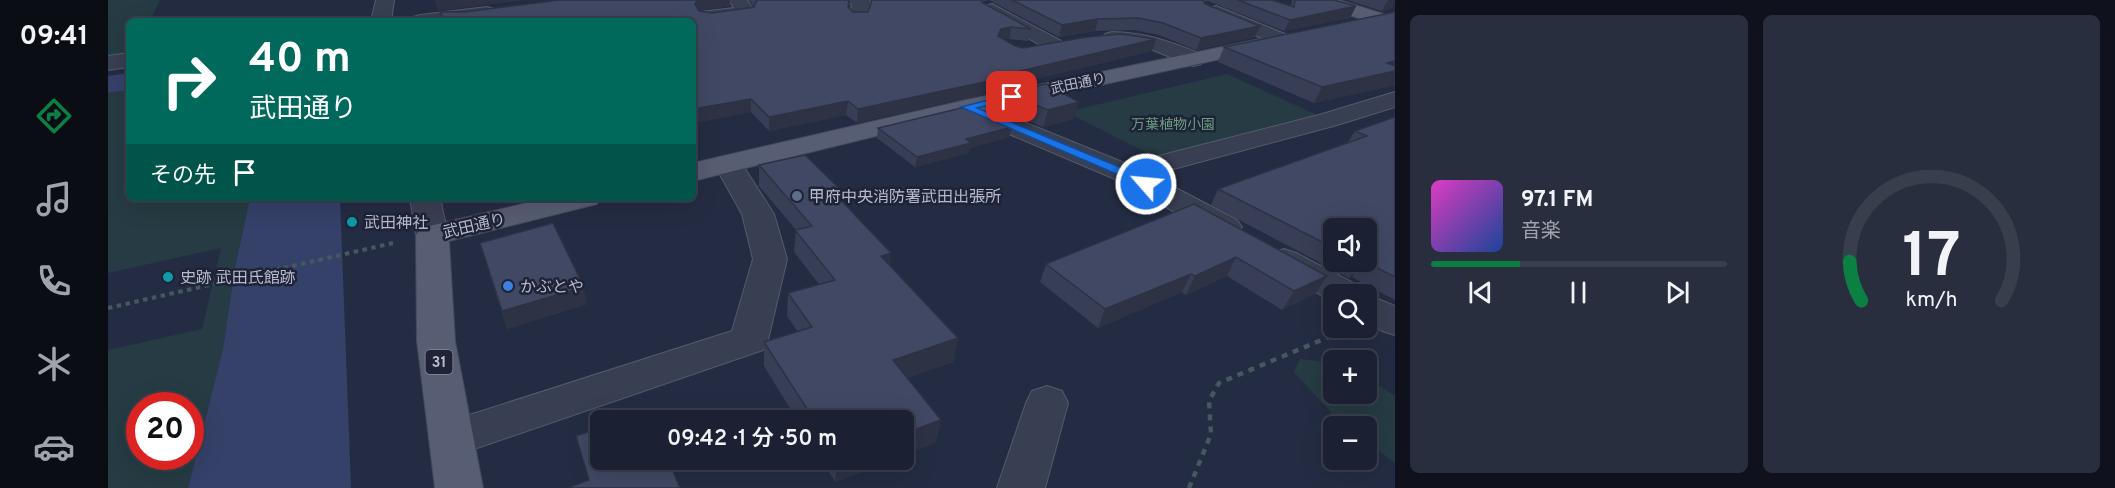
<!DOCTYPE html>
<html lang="ja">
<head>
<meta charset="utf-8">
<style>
	body { margin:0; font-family:Overpass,"Noto Sans JP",sans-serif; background:#282e3e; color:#f1f3f6; height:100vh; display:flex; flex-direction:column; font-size:22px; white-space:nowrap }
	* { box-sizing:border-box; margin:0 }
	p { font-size:20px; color:#a0a3ac }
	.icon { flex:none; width:33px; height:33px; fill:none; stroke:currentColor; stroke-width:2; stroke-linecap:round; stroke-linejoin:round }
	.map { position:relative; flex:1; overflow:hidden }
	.sheet { display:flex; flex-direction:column; gap:15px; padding:15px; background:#0f121c; width:720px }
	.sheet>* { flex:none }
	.hud { position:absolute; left:18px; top:18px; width:570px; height:183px; border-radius:9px; box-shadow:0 6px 24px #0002,0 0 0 2px #393e4d; background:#00695c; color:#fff; overflow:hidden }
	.buttons { position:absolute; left:1215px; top:218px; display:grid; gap:12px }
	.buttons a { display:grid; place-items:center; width:54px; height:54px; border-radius:9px; background:#1b2132; box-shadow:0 6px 24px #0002,0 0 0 2px #393e4d; font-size:30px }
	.speed { position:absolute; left:18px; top:392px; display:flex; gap:12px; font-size:30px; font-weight:700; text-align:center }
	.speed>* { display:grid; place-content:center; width:78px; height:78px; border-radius:50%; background:#1b2132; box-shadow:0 6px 24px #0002,0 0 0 2px #393e4d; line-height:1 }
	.speed .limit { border:9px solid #d22; background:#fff; color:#111 }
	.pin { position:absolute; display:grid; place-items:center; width:51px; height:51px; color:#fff; margin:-26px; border-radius:12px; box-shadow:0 3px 9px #0006 }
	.me { position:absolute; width:66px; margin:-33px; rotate:297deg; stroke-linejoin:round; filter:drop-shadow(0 0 4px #0008) }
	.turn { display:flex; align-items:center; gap:21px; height:126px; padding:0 24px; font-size:27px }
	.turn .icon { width:78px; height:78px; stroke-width:2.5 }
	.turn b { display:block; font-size:42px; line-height:51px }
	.then { display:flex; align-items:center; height:57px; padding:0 24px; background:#0003; gap:12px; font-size:22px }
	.sheet .widget { flex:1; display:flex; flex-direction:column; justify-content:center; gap:9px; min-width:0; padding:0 21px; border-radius:9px; background:#282e3e }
	.sheet .dial { align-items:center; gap:0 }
	.dial svg { height:156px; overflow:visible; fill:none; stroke:#393e4d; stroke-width:7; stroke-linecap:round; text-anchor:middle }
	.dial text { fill:#f1f3f6; stroke:none }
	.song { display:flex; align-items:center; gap:18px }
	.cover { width:72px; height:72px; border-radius:9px; background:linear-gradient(135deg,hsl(310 70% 55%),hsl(220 70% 35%)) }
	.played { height:6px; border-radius:3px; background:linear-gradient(90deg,#0b8043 30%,#393e4d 30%) }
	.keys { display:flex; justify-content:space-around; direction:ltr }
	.sheet .tiles { flex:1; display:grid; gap:15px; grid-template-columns:repeat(2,1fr) }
	.trip { position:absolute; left:482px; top:410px; width:324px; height:60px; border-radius:9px; background:#1b2132; box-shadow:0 6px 24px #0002,0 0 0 2px #393e4d; font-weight:600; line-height:60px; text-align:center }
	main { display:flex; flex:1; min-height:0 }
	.dock { display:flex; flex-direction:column; width:108px; justify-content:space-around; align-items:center; background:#0b0d14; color:#a0a3ac }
	.dock .icon { width:42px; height:42px }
	.dock .current { color:#0b8043 }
	.dock b { font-size:27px; color:#f1f3f6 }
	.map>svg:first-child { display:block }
	.green { fill:#263b43; fill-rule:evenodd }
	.water { fill:#354169 }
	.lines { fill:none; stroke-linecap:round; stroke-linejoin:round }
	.minor-casing { stroke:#545a6c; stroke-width:2 }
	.major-casing { stroke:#43485b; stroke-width:2 }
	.path-far1 { stroke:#455860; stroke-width:4; stroke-dasharray:4.5 4.5; stroke-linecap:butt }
	.path { stroke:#455860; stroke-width:4.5; stroke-dasharray:6 6; stroke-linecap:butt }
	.minor { fill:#393f52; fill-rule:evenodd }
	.major { fill:#575d72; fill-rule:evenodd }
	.wall { fill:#373e55; fill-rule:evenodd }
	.shaded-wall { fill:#2d3245 }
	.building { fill:#404863; stroke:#2d3245; stroke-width:1.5 }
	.route { fill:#1a73e8; stroke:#114b97; stroke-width:1.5 }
	.service-dot { fill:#5c6f8a; stroke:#1e2337; stroke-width:2 }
	.culture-dot { fill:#0f9aa8; stroke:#1e2337; stroke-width:2 }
	.shop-dot { fill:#3f7fe0; stroke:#1e2337; stroke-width:2 }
	.labels { text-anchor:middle; stroke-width:5; stroke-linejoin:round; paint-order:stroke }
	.far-street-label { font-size:14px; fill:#b6bacc; stroke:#1e2337 }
	.far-park-label { font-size:14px; fill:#6c9e81; stroke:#1e2337 }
	.shield { fill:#1e2337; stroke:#888d9f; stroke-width:1.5 }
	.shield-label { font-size:15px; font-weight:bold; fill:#b6bacc }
	.poi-label { font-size:16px; fill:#b6bacc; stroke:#1e2337; text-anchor:start }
	.street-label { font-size:16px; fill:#b6bacc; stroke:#1e2337 }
</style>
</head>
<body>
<main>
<nav class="dock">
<b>09:41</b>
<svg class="icon current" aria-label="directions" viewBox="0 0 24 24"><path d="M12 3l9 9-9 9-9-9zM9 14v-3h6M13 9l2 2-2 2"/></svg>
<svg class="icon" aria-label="music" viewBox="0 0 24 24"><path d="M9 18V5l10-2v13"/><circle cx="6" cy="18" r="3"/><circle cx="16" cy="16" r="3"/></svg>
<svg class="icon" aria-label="phone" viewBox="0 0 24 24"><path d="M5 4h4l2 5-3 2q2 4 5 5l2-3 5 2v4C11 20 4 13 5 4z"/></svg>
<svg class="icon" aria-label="climate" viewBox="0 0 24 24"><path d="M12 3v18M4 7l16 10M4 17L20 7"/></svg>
<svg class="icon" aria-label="car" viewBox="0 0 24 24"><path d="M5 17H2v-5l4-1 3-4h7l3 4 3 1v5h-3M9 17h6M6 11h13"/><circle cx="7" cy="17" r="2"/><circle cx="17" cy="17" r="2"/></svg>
</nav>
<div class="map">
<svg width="1287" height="488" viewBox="0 0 1287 488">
	<rect width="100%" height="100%" fill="#242c43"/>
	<g class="green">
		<polygon points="0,0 52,0 42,21 21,21 21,60 0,63"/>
		<polygon points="1119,74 1220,120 1057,162 958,112"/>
		<path d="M21 90V198H142L127 267 115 349 80 488H0V350L94 329 113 248 0 273V93ZM32 405H82V456H32Z"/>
		<polygon points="1192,359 1225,363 1226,393 1258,393 1259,378 1287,396 1287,463 1259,442 1258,426 1236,426 1233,423 1186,372"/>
	</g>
	<g class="water">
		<polygon points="21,73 21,90 0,93 0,76"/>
		<polygon points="142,198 232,198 243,488 80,488 115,349 127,267"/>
	</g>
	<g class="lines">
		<defs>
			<g id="minor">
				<polygon points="268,0 286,0 283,21 263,21"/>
				<path d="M621 0H639L647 12 645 16C629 20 607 24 592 20L589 16 592 12 626 8Z"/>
				<polygon points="739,0 761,0 763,3 758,21 744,21 741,17 744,5"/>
				<polygon points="884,4 955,42 958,46 955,50 948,52 941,50 877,14 875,10 877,6"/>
				<polygon points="1108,6 1182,36 1185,40 1182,44 1175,46 1168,44 1101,16 1099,12 1101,8"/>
				<polygon points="379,7 386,9 388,13 386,17 360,21 302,21 305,17 312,15"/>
				<path d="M1004 32C1036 32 1063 42 1093 54L1096 59 1093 64 1085 66 1035 46 997 42 994 38 997 34Z"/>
				<polygon points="21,53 21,67 0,70 0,56"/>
				<polygon points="1287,92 1287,107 1229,125 1043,175 1129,220 1134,227 1129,234 1118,237 1107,234 1007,179 849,112 846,107 849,102 858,100 867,102 1019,164 1211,115"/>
				<polygon points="620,156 630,158 666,214 679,259 660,340 655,350 343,457 327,452 321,439 327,426 624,331 645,259 634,214 606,164 610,158"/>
				<polygon points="302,198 332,198 340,235 335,242 324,245 313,242 308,235"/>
				<polygon points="1176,249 1188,253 1251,286 1256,294 1226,294 1225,302 1164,267 1159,260 1164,253"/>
				<polygon points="1257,294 1258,294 1287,306 1287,335 1274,331 1258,322"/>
				<polygon points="939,386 954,391 960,403 937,488 889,488 918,403 924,391"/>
			</g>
			<g id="major">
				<polygon points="1203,0 1231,0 1279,15 1282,19 1279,23 1272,25 1206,4"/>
				<polygon points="1157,38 1164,40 1167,44 1164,48 858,114 585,181 585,163 858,100"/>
				<polygon points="440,198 493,198 489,204 341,241 347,341 375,488 327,488 309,341 308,235 313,228"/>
			</g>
		</defs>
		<use href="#minor" class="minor-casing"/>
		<use href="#major" class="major-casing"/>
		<polyline class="path-far1" points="0,308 285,243"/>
		<polyline class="path" points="1081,488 1103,434 1101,401 1111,383 1240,329"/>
		<use href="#minor" class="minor"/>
		<use href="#major" class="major"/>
	</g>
	<g class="wall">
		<polygon points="452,0 622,0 622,6 592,10 591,11 604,13 646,7 641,0 742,0 741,8 745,12 760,12 764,1 763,0 880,0 874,2 923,29 920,41 901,39 896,39 907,46 915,48 1044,51 911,83 910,87 749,123 738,115 661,131 643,112 585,123 585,21 335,21 332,12 356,12"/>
		<polygon points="881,0 1164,0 1183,6 1184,0 1226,0 1248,6 1242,18 1176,31 1100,1 1096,2 1097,4 1147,37 1088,50 1051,35 1026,30 987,31 951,37"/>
		<polygon points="1239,0 1287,0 1283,9 1274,11"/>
		<polygon points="1287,12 1287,85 1206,103 1110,62 1116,47"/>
		<polygon points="895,93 966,119 935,127 891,109"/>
		<path d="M1287 117V300L1244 277 1241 278 1103 205 1110 189 1240 142 1247 131ZM1226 228 1258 261H1226Z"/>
		<polygon points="770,128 901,137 862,148 861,153 807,167 769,138"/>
		<polygon points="651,165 735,192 734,201 781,264 850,338 845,362 799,378 833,420 827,443 795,420 689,420 656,366 656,342 690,332 679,316 680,293 711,284 686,252 688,230 651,186"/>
		<polygon points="1086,204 1219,276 1207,294 1174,310 1119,276 1078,295 1074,292 990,328 932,282 938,264"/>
		<polygon points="372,243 479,304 399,329"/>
		<polygon points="713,459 787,459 727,482"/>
	</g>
	<g class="shaded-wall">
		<polygon points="327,0 418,0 330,11"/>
		<polygon points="590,0 622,0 622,6 592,10 587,15 587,4"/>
		<polygon points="1280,0 1287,0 1287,2 1283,9 1274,11"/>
		<polygon points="1248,6 1242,18 1176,31 1182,20"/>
		<polygon points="990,19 987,31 951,37 954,25"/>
		<polygon points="1152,26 1147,37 1088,50 1093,38"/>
		<polygon points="903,27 901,39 890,41 890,36 893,29"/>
		<polygon points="1048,39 1044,51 911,83 910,87 749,123 750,109"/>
		<polygon points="1287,61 1287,85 1206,103 1214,87 1279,63"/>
		<polygon points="643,99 643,112 585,123 585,109"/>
		<polygon points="740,101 738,115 661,131 661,117"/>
		<polygon points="971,102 966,119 935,127 940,110"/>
		<polygon points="904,127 901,137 862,148 861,153 807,167 809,157 858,139"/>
		<polygon points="735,192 733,213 727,194"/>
		<polygon points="783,253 780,275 773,256"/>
		<polygon points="1128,257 1119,276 1078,295 1087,276"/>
		<polygon points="1254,261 1244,277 1241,278 1252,262"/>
		<polygon points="1083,274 1074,292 990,328 997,309"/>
		<polygon points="1219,276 1207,294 1174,310 1186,291"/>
		<polygon points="476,287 479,304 399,329 394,311"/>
		<polygon points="850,338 845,362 781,384 785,360"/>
		<polygon points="833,420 827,443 795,456 795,434"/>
		<polygon points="730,459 787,459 727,482"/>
	</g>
	<g class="building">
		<polygon points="452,0 590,0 587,4 591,11 604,13 646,7 649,0 741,0 740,7 745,12 760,12 764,0 873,0 875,3 923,29 903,27 893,29 890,36 907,46 915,48 979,37 1013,34 1048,39 908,72 913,74 750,109 740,101 661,117 643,99 585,109 585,21 337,21 332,12 356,12"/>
		<polygon points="904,0 1095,0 1097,4 1152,26 1093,38 1055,23 1030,18 990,19 954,25"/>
		<polygon points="1130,0 1164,0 1186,7 1187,0 1226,0 1248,6 1182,20"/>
		<polygon points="1287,12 1287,61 1279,63 1287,66 1287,71 1214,87 1116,47"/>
		<polygon points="938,84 971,102 940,110 895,93"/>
		<polygon points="857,107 904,127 858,139 863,143 809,157 770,128"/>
		<polygon points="1287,117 1287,277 1256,261 1258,261 1258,228 1226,228 1226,248 1110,189 1259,136 1247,131"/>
		<polygon points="697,155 735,192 727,194 783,253 773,256 850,338 785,360 833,420 795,434 795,420 706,420 656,342 704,327 680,293 727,280 687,230 704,226 651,165"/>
		<polygon points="1086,204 1219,276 1186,291 1128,257 1087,276 1083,274 997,309 938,264"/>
		<polygon points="445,223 476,287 394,311 372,243"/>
		<polygon points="492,428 492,459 518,459 522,469 551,459 560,459 572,488 459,488 481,480 468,436"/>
	</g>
	<polygon class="route" points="904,94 909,97 907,99 869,108 1021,171 1044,184 1042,187 1033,187 1013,176 853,107"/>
	<circle class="service-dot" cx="689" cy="196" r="6"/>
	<g class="culture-dot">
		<circle cx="244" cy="222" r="6"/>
		<circle cx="60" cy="277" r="6"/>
	</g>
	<circle class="shop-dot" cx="400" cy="286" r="6"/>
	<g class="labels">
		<g class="far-street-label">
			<text transform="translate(970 83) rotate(-12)" y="5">武田通り</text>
		</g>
		<g class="far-park-label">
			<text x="1065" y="129">万葉植物小園</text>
		</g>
		<rect class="shield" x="317.5" y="350" width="27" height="24" rx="4.5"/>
		<g class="shield-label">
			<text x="331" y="367">31</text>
		</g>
		<g class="poi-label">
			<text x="701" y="202">甲府中央消防署武田出張所</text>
			<text x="256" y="228">武田神社</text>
			<text x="72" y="283">史跡 武田氏館跡</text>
			<text x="412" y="292">かぶとや</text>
		</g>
		<g class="street-label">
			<text transform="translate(366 225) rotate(-13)" y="6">武田通り</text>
		</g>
	</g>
</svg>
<div class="buttons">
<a><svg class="icon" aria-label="sound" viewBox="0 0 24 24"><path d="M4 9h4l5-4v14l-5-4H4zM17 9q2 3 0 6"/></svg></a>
<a><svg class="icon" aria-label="search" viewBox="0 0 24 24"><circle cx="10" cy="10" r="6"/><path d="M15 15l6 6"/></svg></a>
<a>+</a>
<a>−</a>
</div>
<div class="speed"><div class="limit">20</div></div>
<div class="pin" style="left:904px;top:97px;background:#d93025"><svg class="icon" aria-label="arrive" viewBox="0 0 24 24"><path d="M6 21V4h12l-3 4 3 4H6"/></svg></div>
<svg class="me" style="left:1038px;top:184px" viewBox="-20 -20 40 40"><circle r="17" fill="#1a73e8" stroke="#fff" stroke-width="3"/><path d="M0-11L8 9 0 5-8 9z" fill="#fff"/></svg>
<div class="trip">09:42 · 1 分 · 50 m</div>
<div class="hud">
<div class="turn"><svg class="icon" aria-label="right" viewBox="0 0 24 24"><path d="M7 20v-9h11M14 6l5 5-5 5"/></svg><div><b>40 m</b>武田通り</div></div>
<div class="then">その先<svg class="icon" aria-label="arrive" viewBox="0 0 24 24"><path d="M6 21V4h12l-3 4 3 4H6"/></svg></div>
</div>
</div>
<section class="sheet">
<div class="tiles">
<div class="widget">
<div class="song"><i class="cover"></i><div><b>97.1 FM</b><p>音楽</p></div></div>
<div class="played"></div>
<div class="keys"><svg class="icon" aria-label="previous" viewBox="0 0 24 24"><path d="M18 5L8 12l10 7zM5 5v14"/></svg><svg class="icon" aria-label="pause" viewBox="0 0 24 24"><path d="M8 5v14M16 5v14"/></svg><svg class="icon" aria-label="next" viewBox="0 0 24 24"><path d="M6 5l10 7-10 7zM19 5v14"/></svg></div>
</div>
<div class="widget dial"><svg viewBox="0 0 100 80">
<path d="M14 69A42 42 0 1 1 86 69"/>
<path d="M14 69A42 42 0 0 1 8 49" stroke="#0b8043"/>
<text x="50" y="56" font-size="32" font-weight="700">17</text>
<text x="50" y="72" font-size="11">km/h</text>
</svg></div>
</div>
</section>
</main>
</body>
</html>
